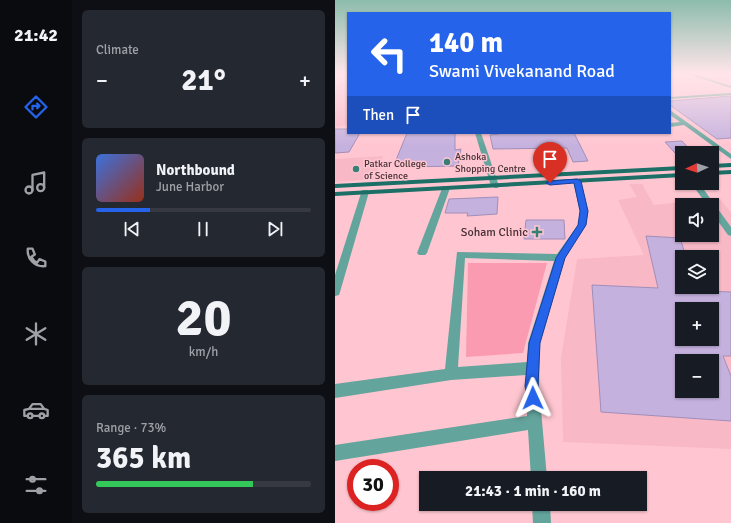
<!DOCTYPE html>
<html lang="en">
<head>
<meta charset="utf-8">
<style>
	body { margin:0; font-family:Signika,sans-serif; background:#242831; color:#f1f3f6; height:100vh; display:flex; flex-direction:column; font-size:15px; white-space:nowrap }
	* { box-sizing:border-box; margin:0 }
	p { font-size:13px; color:#9ea1a6 }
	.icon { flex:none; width:22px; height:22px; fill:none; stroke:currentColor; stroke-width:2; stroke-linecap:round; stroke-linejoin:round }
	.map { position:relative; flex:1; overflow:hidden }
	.details { display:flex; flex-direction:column; gap:10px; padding:10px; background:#0d0f14; width:263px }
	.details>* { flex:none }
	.guide { position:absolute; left:12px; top:12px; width:324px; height:122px; border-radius:0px; box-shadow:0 1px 3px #0004; background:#2563eb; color:#fff; overflow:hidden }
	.needle { width:26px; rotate:267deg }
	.fabs { position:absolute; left:340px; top:146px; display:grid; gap:8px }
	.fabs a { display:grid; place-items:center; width:44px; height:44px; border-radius:0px; background:#171b24; box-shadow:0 1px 3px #0004; font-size:20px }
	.speed { position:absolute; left:12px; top:459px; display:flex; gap:8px; font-size:20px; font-weight:700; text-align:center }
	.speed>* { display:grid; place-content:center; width:52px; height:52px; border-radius:50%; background:#171b24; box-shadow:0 1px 3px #0004; line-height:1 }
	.speed .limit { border:6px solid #d22; background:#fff; color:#111 }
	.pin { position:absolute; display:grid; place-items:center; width:34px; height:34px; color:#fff; margin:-41px -17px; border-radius:50% 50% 50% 0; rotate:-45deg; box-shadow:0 0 4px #0007 }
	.pin .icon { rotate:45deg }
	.me { position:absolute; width:44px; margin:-22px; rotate:359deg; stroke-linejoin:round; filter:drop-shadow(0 0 3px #0008) }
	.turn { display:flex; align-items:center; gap:14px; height:84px; padding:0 16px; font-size:18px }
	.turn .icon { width:52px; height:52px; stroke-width:2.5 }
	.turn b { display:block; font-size:28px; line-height:34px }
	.then { display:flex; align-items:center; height:38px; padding:0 16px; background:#0003; gap:8px; font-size:15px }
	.big { font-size:30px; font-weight:700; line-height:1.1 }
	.details .tile { flex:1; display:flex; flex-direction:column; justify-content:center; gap:6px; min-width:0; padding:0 14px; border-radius:6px; background:#242831 }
	.details .dial { align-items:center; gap:0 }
	.dial b { font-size:52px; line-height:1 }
	.song { display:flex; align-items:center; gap:12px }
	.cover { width:48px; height:48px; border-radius:6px; background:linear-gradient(135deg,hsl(220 70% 55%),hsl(10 70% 35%)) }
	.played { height:4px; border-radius:2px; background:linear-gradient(90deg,#2563eb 25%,#363941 25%) }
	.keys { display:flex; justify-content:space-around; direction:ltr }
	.heat { display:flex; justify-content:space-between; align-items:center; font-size:22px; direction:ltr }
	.charge { height:6px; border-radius:3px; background:linear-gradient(90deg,#34c759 73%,#363941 0) }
	.trip { position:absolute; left:84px; top:471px; width:228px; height:40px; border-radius:0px; background:#171b24; box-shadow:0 1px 3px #0004; font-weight:700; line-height:40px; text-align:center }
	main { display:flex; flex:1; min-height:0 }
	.tabs { display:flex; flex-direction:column; width:72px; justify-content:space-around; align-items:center; background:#090b0e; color:#9ea1a6 }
	.tabs .icon { width:28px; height:28px }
	.tabs .current { color:#2563eb }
	.tabs b { font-size:18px; color:#f1f3f6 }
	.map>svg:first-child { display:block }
	.built { fill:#f8b8c6; fill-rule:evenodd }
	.green { fill:#fb9bb1 }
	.building { fill:#c5b1de; stroke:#a18eb9; fill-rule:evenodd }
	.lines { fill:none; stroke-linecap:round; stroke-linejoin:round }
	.minor { fill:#63a49c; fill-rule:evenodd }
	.major { fill:#1b6f66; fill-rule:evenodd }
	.route { fill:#2563eb; stroke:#184099 }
	.poi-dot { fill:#377e75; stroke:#ffc6d1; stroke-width:1.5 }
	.labels { text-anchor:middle; stroke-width:3; stroke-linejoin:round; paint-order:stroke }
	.far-poi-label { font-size:10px; fill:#463035; stroke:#ffc6d1; text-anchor:start }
	.poi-label { font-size:12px; fill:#463035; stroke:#ffc6d1; text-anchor:end }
</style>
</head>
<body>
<main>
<nav class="tabs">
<b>21:42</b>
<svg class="icon current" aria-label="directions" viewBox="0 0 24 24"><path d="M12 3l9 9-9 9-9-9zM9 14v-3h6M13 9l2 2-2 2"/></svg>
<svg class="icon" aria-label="music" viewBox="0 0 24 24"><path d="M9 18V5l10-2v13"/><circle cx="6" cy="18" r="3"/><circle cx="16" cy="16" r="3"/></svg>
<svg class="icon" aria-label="phone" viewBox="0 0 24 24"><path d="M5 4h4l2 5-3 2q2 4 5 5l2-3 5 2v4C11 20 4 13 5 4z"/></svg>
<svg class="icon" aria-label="climate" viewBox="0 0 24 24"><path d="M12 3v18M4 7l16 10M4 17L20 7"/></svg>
<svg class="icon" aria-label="car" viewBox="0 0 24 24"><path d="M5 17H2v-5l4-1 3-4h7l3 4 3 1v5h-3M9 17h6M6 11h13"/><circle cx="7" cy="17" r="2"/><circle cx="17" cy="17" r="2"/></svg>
<svg class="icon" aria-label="filters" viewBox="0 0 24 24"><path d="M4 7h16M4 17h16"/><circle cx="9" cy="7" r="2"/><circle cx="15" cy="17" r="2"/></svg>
</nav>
<section class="details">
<div class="tile"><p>Climate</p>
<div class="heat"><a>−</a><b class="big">21°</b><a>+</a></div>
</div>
<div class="tile">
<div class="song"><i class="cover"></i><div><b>Northbound</b><p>June Harbor</p></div></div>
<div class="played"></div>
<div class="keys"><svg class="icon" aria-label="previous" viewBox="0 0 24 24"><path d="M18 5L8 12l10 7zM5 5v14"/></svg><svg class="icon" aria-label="pause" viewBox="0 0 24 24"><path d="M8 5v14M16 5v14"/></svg><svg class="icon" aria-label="next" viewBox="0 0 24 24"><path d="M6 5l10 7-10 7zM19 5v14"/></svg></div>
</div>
<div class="tile dial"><b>20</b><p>km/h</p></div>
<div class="tile"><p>Range · 73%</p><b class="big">365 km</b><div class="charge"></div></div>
</section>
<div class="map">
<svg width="396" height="523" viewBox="0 0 396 523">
	<rect width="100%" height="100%" fill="#ffc6d1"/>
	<g class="built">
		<polygon points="13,82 13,125 0,127 0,92 4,83"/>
		<polygon points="48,156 39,179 0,182 0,159"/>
		<path d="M294 184H307L319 205 384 198 396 212V449L228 442 226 358 242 259 309 255 283 200 302 197ZM347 205H377V235H347ZM347 257H377V287H347ZM347 309H377V339H347ZM347 361H377V391H347Z"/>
	</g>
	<polygon class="green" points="133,263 212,263 188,353 131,357"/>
	<g class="building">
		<polygon points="396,96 396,138 382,139 335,105 335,101"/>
		<polygon points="0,129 13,129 13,133 25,133 14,152 0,153"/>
		<polygon points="72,133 120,133 120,150 126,149 123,166 71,167 72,164 59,165"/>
		<polygon points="164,133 239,133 253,161 238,162 232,148 158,149 155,135 164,134"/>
		<polygon points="347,141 358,153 340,153 330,142"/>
		<polygon points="163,197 162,214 132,216 133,213 110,213 114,199"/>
		<polygon points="191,220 229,220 230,239 189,239"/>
		<path d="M311 236 345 238 351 257H347V290L396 292V356H388L396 376V421L266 412 257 285 323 288ZM347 309H377V339H347ZM347 361H377V391H347Z"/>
	</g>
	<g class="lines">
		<g class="minor">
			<polygon points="349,73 356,73 396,86 396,88"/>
			<polygon points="396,93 396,95 335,99 335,97"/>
			<polygon points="335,110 396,154 396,159 349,125 335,127 335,123 345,122 335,115"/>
			<polygon points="140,133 146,133 164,186 163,188 160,188 156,186"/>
			<path d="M239 179H242L246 181 253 211 251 225 230 258 205 343 204 387 212 478H196L193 430 0 461V445L192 416 191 375 116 380 0 398V384L110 369 122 252 222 254 243 225 245 211 238 181ZM130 258 219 261 193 343 192 362 123 367Z"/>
			<polygon points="356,183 364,183 396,227 396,236 393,235 377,213 377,205 372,205"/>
			<polygon points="108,186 114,186 115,188 92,253 90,255 84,255 82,253"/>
			<polygon points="27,190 33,190 34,192 5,292 4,295 0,296 0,275"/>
			<polygon points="197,504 215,504 216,523 198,523"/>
		</g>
		<g class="major">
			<polygon points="396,163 396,167 377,168 377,164"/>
			<polygon points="347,166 347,170 0,188 0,184"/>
			<polygon points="396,170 396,174 377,175 377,171"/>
			<polygon points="347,173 347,177 0,196 0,192"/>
		</g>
	</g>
	<linearGradient id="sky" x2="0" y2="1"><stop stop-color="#8cbcac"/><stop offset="0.5" stop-color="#ffe5ea"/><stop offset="1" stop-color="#ffe5ea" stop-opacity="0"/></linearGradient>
	<rect width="396" height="146" fill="url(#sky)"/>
	<polygon class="route" points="242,179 246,181 253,211 251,225 230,258 205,343 203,386 204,398 202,403 198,405 193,403 190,386 194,343 221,258 243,225 245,211 239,183 215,185 211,183 215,181"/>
	<g class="poi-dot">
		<circle cx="112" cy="162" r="4"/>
		<circle cx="21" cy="169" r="4"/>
		<path d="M200 226h4v4h4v4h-4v4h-4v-4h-4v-4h4z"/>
	</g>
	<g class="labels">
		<g class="far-poi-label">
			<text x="120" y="160">Ashoka<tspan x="120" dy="12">Shopping Centre</tspan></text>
			<text x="29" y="167">Patkar College<tspan x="29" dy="12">of Science</tspan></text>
		</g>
		<g class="poi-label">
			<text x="193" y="236">Soham Clinic</text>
		</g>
	</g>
</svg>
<div class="fabs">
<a><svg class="needle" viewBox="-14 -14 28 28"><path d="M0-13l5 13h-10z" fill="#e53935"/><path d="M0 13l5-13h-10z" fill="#9ea1a6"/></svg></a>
<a><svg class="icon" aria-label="sound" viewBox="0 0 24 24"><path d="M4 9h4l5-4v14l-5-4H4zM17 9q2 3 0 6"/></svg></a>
<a><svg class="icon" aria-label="layers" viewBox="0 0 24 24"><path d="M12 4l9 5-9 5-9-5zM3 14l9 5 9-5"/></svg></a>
<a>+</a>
<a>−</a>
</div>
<div class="speed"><div class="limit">30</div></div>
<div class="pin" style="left:215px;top:183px;background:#d93025"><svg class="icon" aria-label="arrive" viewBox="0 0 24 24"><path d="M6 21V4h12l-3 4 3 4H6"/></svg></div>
<svg class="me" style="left:198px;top:398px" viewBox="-20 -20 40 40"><path d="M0-17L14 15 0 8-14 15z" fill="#2563eb" stroke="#fff" stroke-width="4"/></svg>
<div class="trip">21:43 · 1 min · 160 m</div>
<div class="guide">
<div class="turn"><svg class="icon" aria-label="left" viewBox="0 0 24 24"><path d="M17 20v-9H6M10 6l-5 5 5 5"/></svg><div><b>140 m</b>Swami Vivekanand Road</div></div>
<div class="then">Then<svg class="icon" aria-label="arrive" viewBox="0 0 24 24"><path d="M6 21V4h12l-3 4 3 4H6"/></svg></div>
</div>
</div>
</main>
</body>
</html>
